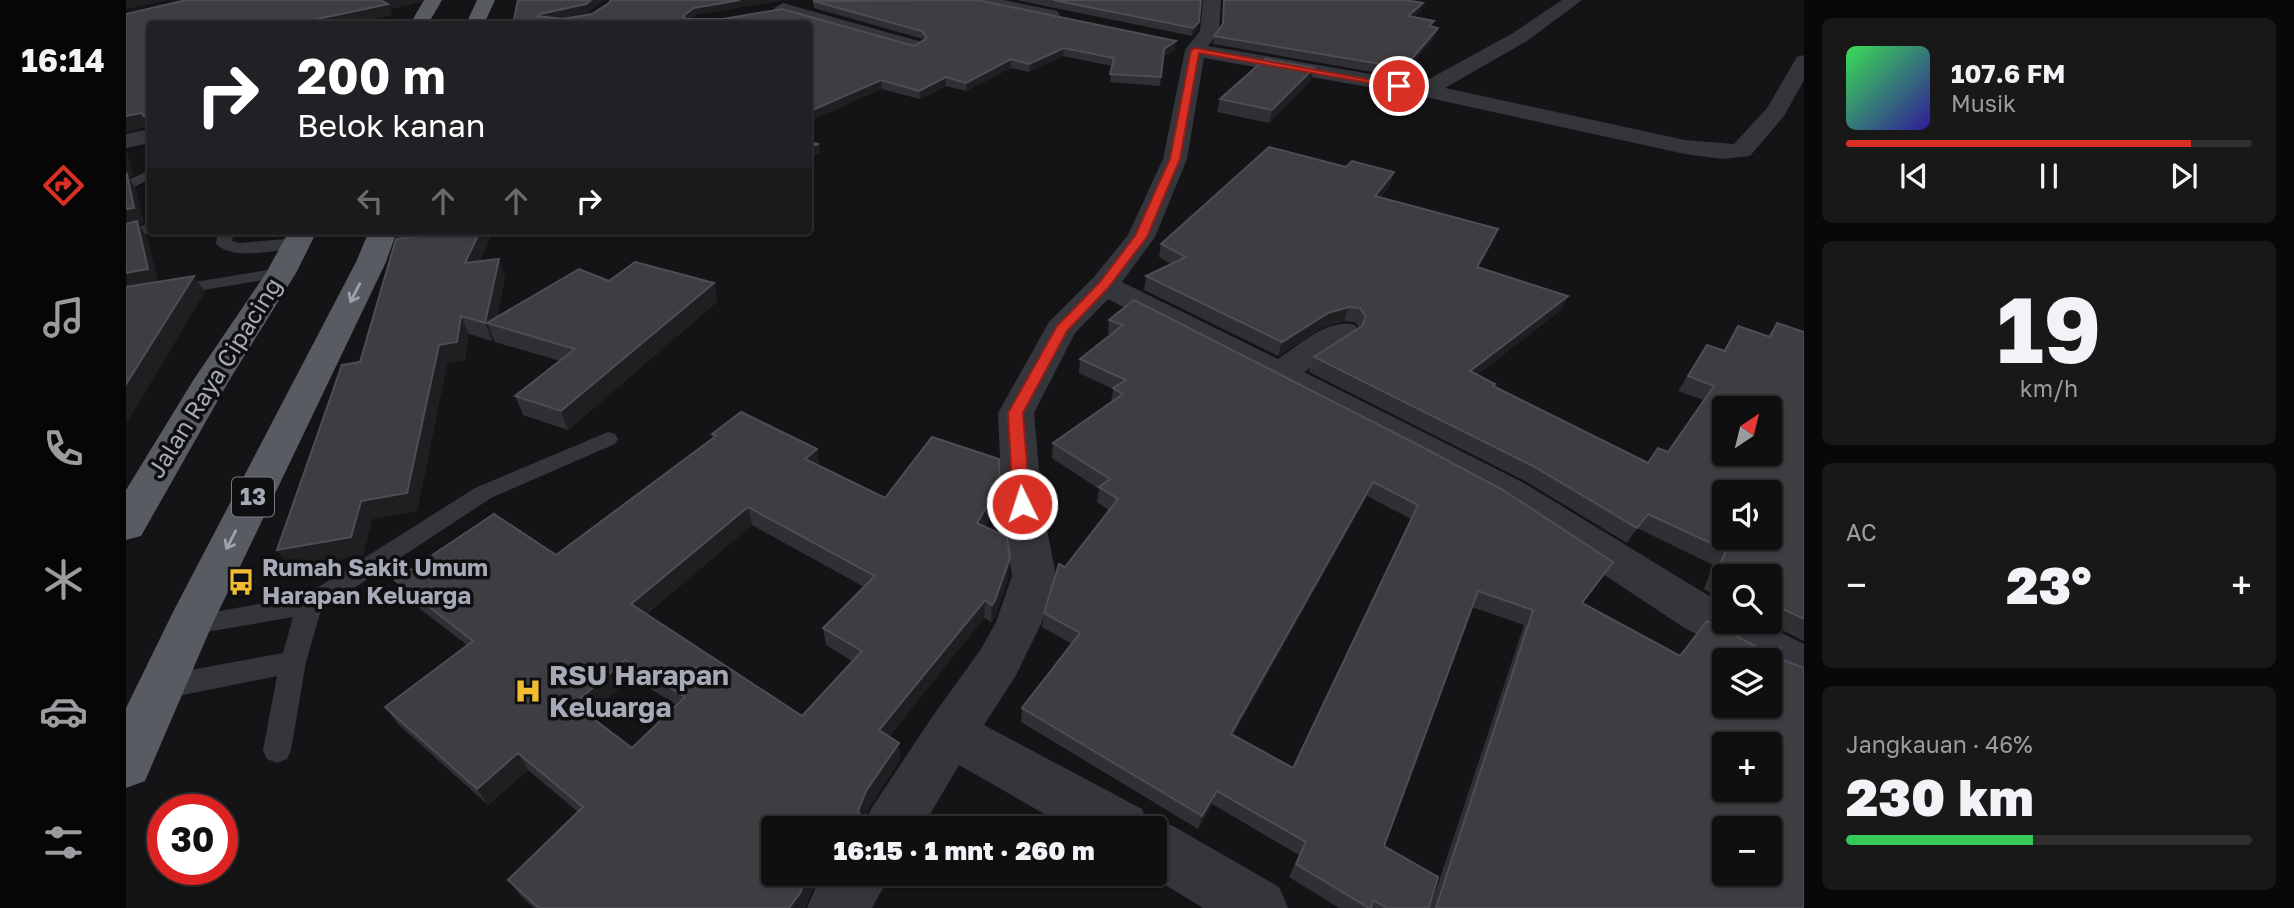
<!DOCTYPE html>
<html lang="id">
<head>
<meta charset="utf-8">
<style>
	body { margin:0; font-family:"Golos Text",sans-serif; background:#181819; color:#f1f3f6; height:100vh; display:flex; flex-direction:column; font-size:26px; white-space:nowrap }
	* { box-sizing:border-box; margin:0 }
	p { font-size:23px; color:#9b9c9f }
	.icon { flex:none; width:38px; height:38px; fill:none; stroke:currentColor; stroke-width:2; stroke-linecap:round; stroke-linejoin:round }
	.map { position:relative; flex:1; overflow:hidden }
	.panel { display:flex; flex-direction:column; gap:18px; padding:18px; background:#080809; width:490px }
	.panel>* { flex:none }
	.banner { position:absolute; left:21px; top:21px; width:665px; height:214px; border-radius:7px; box-shadow:0 2px 5px #0004,0 0 0 2px #2f2f30; background:#202124; color:#fff; overflow:hidden }
	.needle { width:46px; rotate:35deg }
	.fabs { position:absolute; left:1586px; top:396px; display:grid; gap:14px }
	.fabs a { display:grid; place-items:center; width:70px; height:70px; border-radius:7px; background:#0f0f10; box-shadow:0 2px 5px #0004,0 0 0 2px #2f2f30; font-size:35px }
	.speed { position:absolute; left:21px; top:794px; display:flex; gap:14px; font-size:35px; font-weight:700; text-align:center }
	.speed>* { display:grid; place-content:center; width:91px; height:91px; border-radius:50%; background:#0f0f10; box-shadow:0 2px 5px #0004,0 0 0 2px #2f2f30; line-height:1 }
	.speed .limit { border:10px solid #d22; background:#fff; color:#111 }
	.pin { position:absolute; display:grid; place-items:center; width:60px; height:60px; color:#fff; margin:-30px; border:4px solid #fff; border-radius:50%; box-shadow:0 2px 7px #0007 }
	.me { position:absolute; width:77px; margin:-38px; rotate:356deg; stroke-linejoin:round; filter:drop-shadow(0 0 5px #0008) }
	.turn { display:flex; align-items:center; gap:24px; height:147px; padding:0 35px; font-size:32px }
	.turn .icon { width:91px; height:91px; stroke-width:2.5 }
	.turn b { display:block; font-size:49px; line-height:60px }
	.lanes { display:flex; align-items:center; height:66px; padding:0 35px; background:#0003; justify-content:center; gap:35px; direction:ltr }
	.lanes .off { opacity:.35 }
	.big { font-size:52px; font-weight:800; line-height:1.1 }
	.panel .tile { flex:1; display:flex; flex-direction:column; justify-content:center; gap:10px; min-width:0; padding:0 24px; border-radius:10px; background:#181819 }
	.panel .dial { align-items:center; gap:0 }
	.dial b { font-size:91px; line-height:1 }
	.song { display:flex; align-items:center; gap:21px }
	.cover { width:84px; height:84px; border-radius:10px; background:linear-gradient(135deg,hsl(130 70% 55%),hsl(250 70% 35%)) }
	.played { height:7px; border-radius:4px; background:linear-gradient(90deg,#d93025 85%,#2f2f30 85%) }
	.keys { display:flex; justify-content:space-around; direction:ltr }
	.heat { display:flex; justify-content:space-between; align-items:center; font-size:38px; direction:ltr }
	.charge { height:10px; border-radius:5px; background:linear-gradient(90deg,#34c759 46%,#2f2f30 0) }
	.trip { position:absolute; left:635px; top:816px; width:406px; height:70px; border-radius:7px; background:#0f0f10; box-shadow:0 2px 5px #0004,0 0 0 2px #2f2f30; font-weight:800; line-height:70px; text-align:center }
	main { display:flex; flex:1; min-height:0 }
	.tab-bar { display:flex; flex-direction:column; width:126px; justify-content:space-around; align-items:center; background:#060606; color:#9b9c9f }
	.tab-bar .icon { width:49px; height:49px }
	.tab-bar .current { color:#d93025 }
	.tab-bar b { font-size:32px; color:#f1f3f6 }
	.map>svg:first-child { display:block }
	.lines { fill:none; stroke-linecap:round; stroke-linejoin:round }
	.service { fill:#35363b; fill-rule:evenodd }
	.minor { fill:#35363b; fill-rule:evenodd }
	.trunk { fill:#595b63; fill-rule:evenodd }
	.wall { fill:#303034; fill-rule:evenodd }
	.shaded-wall { fill:#1f1f22 }
	.building { fill:#3d3d42; stroke:#4d4e54; stroke-width:2; fill-rule:evenodd }
	.oneway { stroke:#9ea2ae }
	.route { fill:#d93025; stroke:#8d1f18; stroke-width:2 }
	.labels { text-anchor:middle; stroke-width:7; stroke-linejoin:round; paint-order:stroke }
	.shield { fill:#0f0f11; stroke:#797c84; stroke-width:2 }
	.shield-label { font-size:23px; font-weight:bold; fill:#a6aab6 }
	.street-label { font-size:24px; fill:#a6aab6; stroke:#0f0f11 }
	.poi-label { font-size:24px; font-weight:bold; fill:#a6aab6; stroke:#0f0f11; text-anchor:start }
	.near-poi-label { font-size:28px; font-weight:bold; fill:#a6aab6; stroke:#0f0f11; text-anchor:start }
</style>
</head>
<body>
<main>
<nav class="tab-bar">
<b>16:14</b>
<svg class="icon current" aria-label="directions" viewBox="0 0 24 24"><path d="M12 3l9 9-9 9-9-9zM9 14v-3h6M13 9l2 2-2 2"/></svg>
<svg class="icon" aria-label="music" viewBox="0 0 24 24"><path d="M9 18V5l10-2v13"/><circle cx="6" cy="18" r="3"/><circle cx="16" cy="16" r="3"/></svg>
<svg class="icon" aria-label="phone" viewBox="0 0 24 24"><path d="M5 4h4l2 5-3 2q2 4 5 5l2-3 5 2v4C11 20 4 13 5 4z"/></svg>
<svg class="icon" aria-label="climate" viewBox="0 0 24 24"><path d="M12 3v18M4 7l16 10M4 17L20 7"/></svg>
<svg class="icon" aria-label="car" viewBox="0 0 24 24"><path d="M5 17H2v-5l4-1 3-4h7l3 4 3 1v5h-3M9 17h6M6 11h13"/><circle cx="7" cy="17" r="2"/><circle cx="17" cy="17" r="2"/></svg>
<svg class="icon" aria-label="filters" viewBox="0 0 24 24"><path d="M4 7h16M4 17h16"/><circle cx="9" cy="7" r="2"/><circle cx="15" cy="17" r="2"/></svg>
</nav>
<div class="map">
<svg width="1678" height="908" viewBox="0 0 1678 908">
	<rect width="100%" height="100%" fill="#141416"/>
	<g class="lines">
		<g class="service">
			<polygon points="24,170 24,179 0,191 0,181"/>
			<polygon points="24,224 24,231 29,232 0,239 0,229"/>
			<path d="M92 231H108L106 241 113 243 170 238 178 243 170 248C148 250 108 261 90 244Z"/>
			<polygon points="155,268 163,273 161,276 0,303 0,293"/>
			<polygon points="482,432 489,434 492,439 489,444 365,498 195,610 180,662 165,750 161,759 151,763 141,759 137,750 151,676 37,699 27,695 24,687 27,679 37,675 157,653 167,617 63,635 54,632 50,625 54,618 178,596 349,488"/>
		</g>
		<g class="minor">
			<polygon points="843,0 878,0 931,11 934,15 925,20 846,4"/>
			<path d="M1077 0H1095L1093 32 1082 46 1296 83 1387 33 1436 0H1456L1401 41 1319 88 1559 140 1608 144 1641 108 1671 57 1678 55V80L1658 116 1624 156 1596 159 1559 154 1299 97 1078 58 1061 159 1029 237 996 282 1152 359C1174 345 1201 318 1229 325L1233 332 1229 339 1178 372 1398 483 1598 605V621H1631L1678 644V687L1643 672V660H1620L1557 627 1370 503 1295 461 982 299 949 333 908 413 916 504 930 576 915 624 889 677 858 725 1016 809 1021 822 1029 819 1049 827 1153 887 1162 908H1077L1020 873H1029V828H943L833 765 796 828H737L745 809 806 717 855 649 870 622 886 576 876 504 872 413 923 322 967 278 1002 235 1037 159 1059 50 1074 31Z"/>
			<polygon points="657,3 796,42 799,46 789,52 651,12 648,8"/>
			<polygon points="24,129 24,143 0,148 0,134"/>
			<polygon points="700,873 765,873 746,908 681,908 690,887"/>
		</g>
		<g class="trunk">
			<polygon points="298,0 316,0 302,24 284,24"/>
			<polygon points="351,0 369,0 358,24 340,24"/>
			<polygon points="163,231 191,231 170,273 104,379 15,536 0,540 0,490 68,379 140,273"/>
			<polygon points="243,231 271,231 260,262 86,625 19,781 0,788 0,708 47,612 230,262"/>
		</g>
	</g>
	<g class="wall">
		<polygon points="392,0 477,0 462,12 429,19 436,19 570,15 565,19 788,46 798,41 797,39 688,8 687,1 1049,50 1037,57 1034,86 984,82 986,66 937,56 903,72 885,68 840,91 820,86 794,99 756,89 387,24"/>
		<polygon points="890,0 1075,0 1071,30 1066,36"/>
		<polygon points="1098,0 1279,0 1295,11 1287,17 1306,27 1309,36 1275,77 1087,44 1088,36 1096,26"/>
		<polygon points="294,2 263,9 266,15 226,24 24,24 24,127 23,126 0,132 0,14"/>
		<polygon points="1185,80 1143,123 1091,112 1094,99"/>
		<polygon points="1220,167 1264,185 1254,198 1366,243 1352,268 1442,296 1435,310 1351,375 1368,386 1522,463 1542,452 1578,400 1552,391 1581,345 1597,351 1612,326 1642,336 1651,323 1678,332 1678,641 1637,621 1643,621 1643,576 1598,576 1598,602 1578,589 1587,565 1511,528 1501,543 1399,481 1183,372 1188,357 1233,328 1229,322 1218,321 1197,327 1152,356 1018,290 1020,276 1046,264 1033,257 1035,244"/>
		<polygon points="295,231 367,231 354,261 379,276 371,317 483,281 592,301 442,430 397,415 389,396 434,361 369,342 367,337 366,341 343,334 339,360 321,363 291,511 246,519 237,555 165,569 234,362"/>
		<path d="M1008 300 1457 603 1553 656 1581 621 1657 660 1678 908H1304L1398 625 1346 607 1258 846 1303 908H1213L1163 877 1173 855 1086 804 1072 829 895 722 896 708 946 644 916 627 918 613 939 567 983 510 971 502 973 489 926 458 927 443 985 402 987 389 953 373 954 359 985 335 982 334 983 320ZM1241 496 1285 519 1167 768 1107 735Z"/>
		<path d="M586 434 691 449 693 466 759 498 873 503 859 527 883 576 869 617 865 622 858 618 763 736 774 760 743 808 740 815H745L747 828H648L688 886 679 908H408L394 895 382 880 452 812 402 770 362 805 272 724 259 707 341 645 280 598 269 580 430 555 587 439ZM626 525 738 587 697 628 700 645 726 661 676 716 520 614ZM506 677 550 705 506 748 463 715Z"/>
	</g>
	<g class="shaded-wall">
		<polygon points="0,0 43,0 0,9"/>
		<polygon points="252,0 296,0 294,2 263,9 266,15 226,24 168,24"/>
		<polygon points="465,0 477,0 462,12 416,21 412,16 414,14"/>
		<polygon points="614,0 659,0 570,15 558,24 557,16 568,8"/>
		<polygon points="1297,3 1295,11 1279,24 1282,16"/>
		<polygon points="1073,22 1071,30 1066,36 1067,28"/>
		<polygon points="1312,28 1309,36 1275,77 1278,68"/>
		<polygon points="1050,41 1049,50 1036,58 1038,49"/>
		<polygon points="938,48 937,56 903,72 903,64"/>
		<polygon points="885,59 885,68 840,91 840,83"/>
		<polygon points="1188,68 1185,80 1143,123 1146,110"/>
		<polygon points="820,77 820,86 794,99 793,91"/>
		<polygon points="755,80 756,89 682,122 682,112"/>
		<polygon points="15,113 23,126 0,132 0,116"/>
		<polygon points="24,114 24,126 18,116"/>
		<polygon points="693,144 694,154 682,157 682,147"/>
		<polygon points="0,149 7,175 3,178 10,189 18,223 13,224 21,237 33,285 0,290"/>
		<polygon points="1268,172 1264,185 1245,209 1249,196"/>
		<polygon points="1372,229 1366,243 1345,281 1351,267"/>
		<polygon points="354,231 367,231 346,280 339,263"/>
		<polygon points="373,259 379,276 369,325 361,323 367,337 366,341 359,323"/>
		<polygon points="68,276 79,292 0,424 0,384"/>
		<polygon points="588,283 592,301 442,430 435,411"/>
		<polygon points="1442,296 1435,310 1337,386 1344,371"/>
		<polygon points="1223,307 1218,321 1197,327 1152,356 1156,342 1202,313"/>
		<polygon points="335,316 343,334 339,360 321,363 291,511 246,519 237,555 165,569 151,550 235,501 313,345"/>
		<polygon points="691,449 693,466 679,459"/>
		<polygon points="1247,482 1241,496 1100,748 1105,734"/>
		<polygon points="874,485 873,503 851,541 851,523"/>
		<polygon points="622,507 626,525 512,622 505,604"/>
		<polygon points="884,558 883,576 869,617 865,622 866,605"/>
		<polygon points="859,600 858,618 755,747 753,730"/>
		<polygon points="499,660 506,677 457,721 448,704"/>
		<polygon points="773,743 774,760 743,808 735,827 732,811 740,791"/>
		<polygon points="392,753 402,770 362,805 351,789"/>
		<polygon points="1091,791 1086,804 1072,829 1076,816"/>
		<polygon points="745,815 747,828 739,828 739,822"/>
		<polygon points="683,873 697,873 688,886 679,908 663,908"/>
	</g>
	<g class="building">
		<polygon points="60,0 254,0 262,4 168,24 24,24 24,114 18,116 15,113 0,116 0,14"/>
		<polygon points="392,0 465,0 460,4 414,14 412,16 436,19 466,14 483,3 485,0 614,0 568,8 557,16 560,19 597,19 656,9 788,46 801,38 796,31 687,1 851,0 1050,41 1038,49 1035,77 984,74 988,58 938,48 903,64 885,59 840,83 820,77 793,91 755,80 682,112 682,24 387,24"/>
		<polygon points="927,0 1075,0 1073,22 1067,28"/>
		<polygon points="1098,0 1279,0 1297,3 1282,16 1308,21 1303,26 1312,28 1278,68 1088,36 1097,24"/>
		<polygon points="1139,59 1188,68 1146,110 1094,99"/>
		<polygon points="682,142 693,144 682,147"/>
		<path d="M1143 147 1220 167 1226 161 1268 172 1249 196 1372 229 1351 267 1442 296 1344 371 1369 384 1367 386 1522 463 1532 448 1542 452 1588 386 1562 376 1581 345 1599 351 1612 326 1644 337 1651 323 1678 332V619L1646 604H1643V576H1598V579L1590 575 1600 550 1522 514 1511 528 1407 466 1188 357 1236 326 1240 317 1234 308 1223 307 1202 313 1156 342 1020 276 1060 257 1035 244ZM1598 408H1643V453H1598ZM1598 492H1643V537H1598Z"/>
		<polygon points="1,174 8,208 0,209 0,175"/>
		<polygon points="11,221 22,269 0,273 0,224"/>
		<polygon points="295,231 354,231 339,263 373,259 359,323 335,316 331,342 313,345 281,493 235,501 225,537 151,550 216,365 234,362 270,239 293,236"/>
		<polygon points="509,262 588,283 435,411 389,396 449,349 361,323 453,269 483,281"/>
		<polygon points="68,276 0,384 0,287"/>
		<path d="M1008 300 1300 449 1377 490 1487 562 1456 603 1554 656 1581 621 1633 648H1655L1657 660 1678 668V908H1310L1407 610 1352 591 1258 846 1312 877 1303 908H1261L1247 900 1245 908H1243L1170 864 1180 842 1091 791 1076 816 896 708 954 633 918 613 933 564 939 567 992 499 973 487 984 479 927 443 997 394 987 388 1000 380 954 359 997 325 983 320ZM1247 482 1292 505 1167 768 1105 734ZM1598 660H1643V705H1598ZM1598 744H1643V789H1598ZM1598 828H1643V873H1598Z"/>
		<path d="M615 412 691 449 679 459 759 498 806 437 873 459 874 485 851 523 881 537 884 558 869 600 866 605 859 600 753 730 773 743 740 791 732 811 734 815H745L739 822 743 825 741 828H648V873H683L674 893 663 908H413L382 880 457 807 392 753 351 789 259 707 347 641 269 580 368 514 430 555 590 436 586 434ZM622 507 749 576 697 628 736 651 676 716 505 604ZM499 660 559 697 506 748 448 704Z"/>
	</g>
	<defs><path id="oneway-shaft" d="M-6 0H5M1.5-3L5.5 0L1.5 3" fill="none" stroke-width="1.6" stroke-linecap="round" stroke-linejoin="round" transform="scale(1.75)"/></defs>
	<g class="oneway">
		<use href="#oneway-shaft" transform="translate(229 293) rotate(117)"/>
		<use href="#oneway-shaft" transform="translate(105 540) rotate(117)"/>
	</g>
	<polygon class="route" points="1069,48 1278,86 1273,88 1073,53 1054,159 1021,237 982,288 941,331 897,413 904,504 896,510 890,508 887,504 882,413 931,326 973,283 1009,236 1044,159 1065,50"/>
	<defs>
		<symbol id="bus-bare" viewBox="-9 -9 18 18"><path d="M-5-6H5V4H4V6H2V4H-2V6H-4V4H-5ZM-3.5-4V0h7V-4ZM-3.5 1.2v1.5H-2V1.2ZM2 1.2v1.5H3.5V1.2Z" fill="#f1bc31" stroke="#0f0f11" stroke-width="2.5" paint-order="stroke"/></symbol>
		<symbol id="hospital-bare" viewBox="-9 -9 18 18"><path d="M-5-5h3v3.5h4V-5h3V5h-3V1.5h-4V5h-3Z" fill="#f1bc31" stroke="#0f0f11" stroke-width="2.5" paint-order="stroke"/></symbol>
	</defs>
	<g fill-rule="evenodd">
		<use href="#bus-bare" x="96" y="563" width="38" height="38"/>
		<use href="#hospital-bare" x="383" y="672" width="38" height="38"/>
	</g>
	<g class="labels">
		<rect class="shield" x="106" y="477.5" width="42" height="39" rx="5"/>
		<g class="shield-label">
			<text x="127" y="505">13</text>
		</g>
		<g class="street-label">
			<text transform="translate(89 378) rotate(-58)" y="8">Jalan Raya Cipacing</text>
		</g>
		<g class="poi-label">
			<text x="136" y="576">Rumah Sakit Umum<tspan x="136" dy="28">Harapan Keluarga</tspan></text>
		</g>
		<g class="near-poi-label">
			<text x="423" y="685">RSU Harapan<tspan x="423" dy="32">Keluarga</tspan></text>
		</g>
	</g>
</svg>
<div class="fabs">
<a><svg class="needle" viewBox="-14 -14 28 28"><path d="M0-13l5 13h-10z" fill="#e53935"/><path d="M0 13l5-13h-10z" fill="#9b9c9f"/></svg></a>
<a><svg class="icon" aria-label="sound" viewBox="0 0 24 24"><path d="M4 9h4l5-4v14l-5-4H4zM17 9q2 3 0 6"/></svg></a>
<a><svg class="icon" aria-label="search" viewBox="0 0 24 24"><circle cx="10" cy="10" r="6"/><path d="M15 15l6 6"/></svg></a>
<a><svg class="icon" aria-label="layers" viewBox="0 0 24 24"><path d="M12 4l9 5-9 5-9-5zM3 14l9 5 9-5"/></svg></a>
<a>+</a>
<a>−</a>
</div>
<div class="speed"><div class="limit">30</div></div>
<div class="pin" style="left:1273px;top:86px;background:#d93025"><svg class="icon" aria-label="arrive" viewBox="0 0 24 24"><path d="M6 21V4h12l-3 4 3 4H6"/></svg></div>
<svg class="me" style="left:896px;top:504px" viewBox="-20 -20 40 40"><circle r="17" fill="#d93025" stroke="#fff" stroke-width="3"/><path d="M0-11L8 9 0 5-8 9z" fill="#fff"/></svg>
<div class="trip">16:15 · 1 mnt · 260 m</div>
<div class="banner">
<div class="turn"><svg class="icon" aria-label="right" viewBox="0 0 24 24"><path d="M7 20v-9h11M14 6l5 5-5 5"/></svg><div><b>200 m</b>Belok kanan</div></div>
<div class="lanes"><svg class="icon off" aria-label="left" viewBox="0 0 24 24"><path d="M17 20v-9H6M10 6l-5 5 5 5"/></svg><svg class="icon off" aria-label="ahead" viewBox="0 0 24 24"><path d="M12 20V5M6 11l6-6 6 6"/></svg><svg class="icon off" aria-label="ahead" viewBox="0 0 24 24"><path d="M12 20V5M6 11l6-6 6 6"/></svg><svg class="icon" aria-label="right" viewBox="0 0 24 24"><path d="M7 20v-9h11M14 6l5 5-5 5"/></svg></div>
</div>
</div>
<section class="panel">
<div class="tile">
<div class="song"><i class="cover"></i><div><b>107.6 FM</b><p>Musik</p></div></div>
<div class="played"></div>
<div class="keys"><svg class="icon" aria-label="previous" viewBox="0 0 24 24"><path d="M18 5L8 12l10 7zM5 5v14"/></svg><svg class="icon" aria-label="pause" viewBox="0 0 24 24"><path d="M8 5v14M16 5v14"/></svg><svg class="icon" aria-label="next" viewBox="0 0 24 24"><path d="M6 5l10 7-10 7zM19 5v14"/></svg></div>
</div>
<div class="tile dial"><b>19</b><p>km/h</p></div>
<div class="tile"><p>AC</p>
<div class="heat"><a>−</a><b class="big">23°</b><a>+</a></div>
</div>
<div class="tile"><p>Jangkauan · 46%</p><b class="big">230 km</b><div class="charge"></div></div>
</section>
</main>
</body>
</html>
